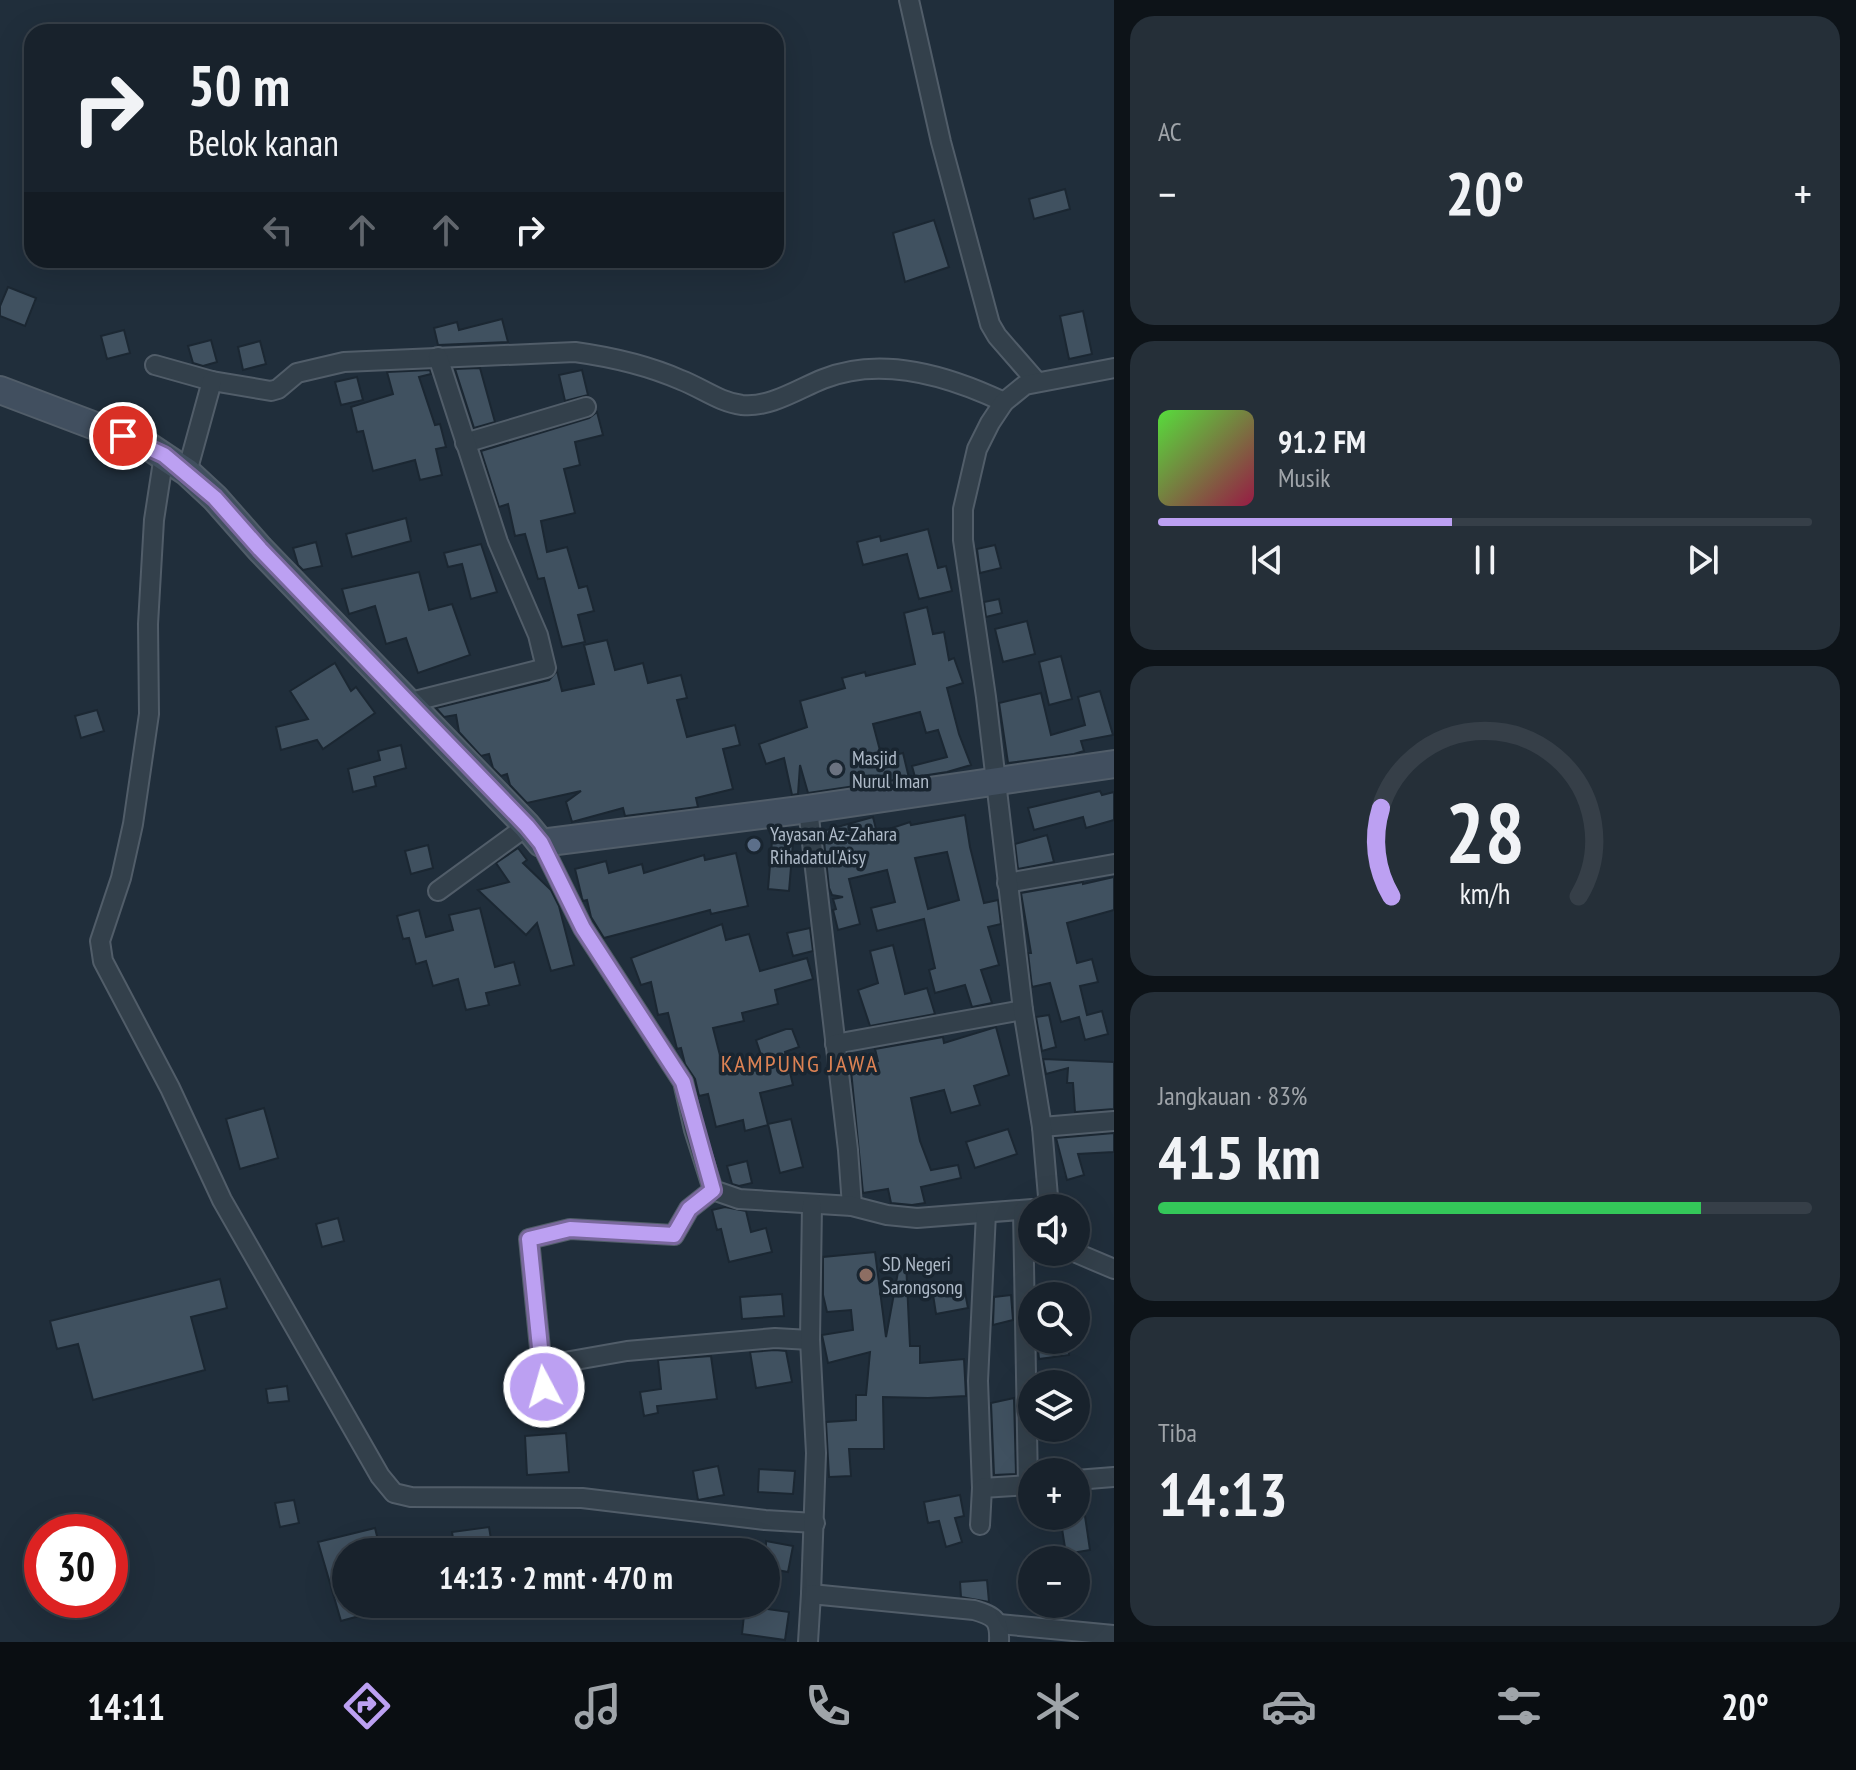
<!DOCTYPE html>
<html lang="id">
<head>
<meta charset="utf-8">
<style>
	body { margin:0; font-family:"PT Sans Narrow",sans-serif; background:#252f38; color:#f1f3f6; height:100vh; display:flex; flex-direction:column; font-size:30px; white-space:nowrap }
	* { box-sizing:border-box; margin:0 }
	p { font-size:26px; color:#9fa4a9 }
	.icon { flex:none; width:44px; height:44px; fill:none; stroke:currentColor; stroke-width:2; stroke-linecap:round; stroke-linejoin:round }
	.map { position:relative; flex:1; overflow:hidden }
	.side { display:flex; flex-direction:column; gap:16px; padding:16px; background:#0d1318; width:742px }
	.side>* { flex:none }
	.guide { position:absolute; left:24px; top:24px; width:760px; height:244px; border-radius:24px; box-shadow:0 8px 32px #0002,0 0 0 2px #363f48; background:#18222c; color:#f1f3f6; overflow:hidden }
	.buttons { position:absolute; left:1018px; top:1194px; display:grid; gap:16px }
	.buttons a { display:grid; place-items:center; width:72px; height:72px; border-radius:50%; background:#18222c; box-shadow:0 8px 32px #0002,0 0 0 2px #363f48; font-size:40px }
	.speed { position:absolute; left:24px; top:1514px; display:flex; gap:16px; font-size:40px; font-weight:700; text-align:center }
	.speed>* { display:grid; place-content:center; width:104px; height:104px; border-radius:50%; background:#18222c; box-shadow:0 8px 32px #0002,0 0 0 2px #363f48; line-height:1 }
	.speed .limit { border:12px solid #d22; background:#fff; color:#111 }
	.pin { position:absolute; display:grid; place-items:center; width:68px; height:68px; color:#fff; margin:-34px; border:4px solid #fff; border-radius:50%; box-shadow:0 2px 8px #0007 }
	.me { position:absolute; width:88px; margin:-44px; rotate:354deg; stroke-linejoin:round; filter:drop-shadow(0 0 6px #0008) }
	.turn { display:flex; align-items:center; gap:28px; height:168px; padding:0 32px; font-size:36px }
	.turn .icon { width:104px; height:104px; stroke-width:2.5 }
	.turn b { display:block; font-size:56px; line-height:68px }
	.lanes { display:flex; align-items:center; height:76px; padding:0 32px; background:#0003; justify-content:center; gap:40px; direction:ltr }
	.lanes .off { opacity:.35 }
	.big { font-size:60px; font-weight:700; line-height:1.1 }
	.side .card { flex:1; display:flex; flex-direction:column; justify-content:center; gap:12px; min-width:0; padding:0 28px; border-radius:24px; background:#252f38 }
	.side .dial { align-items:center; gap:0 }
	.dial svg { height:208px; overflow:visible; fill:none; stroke:#363f48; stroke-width:7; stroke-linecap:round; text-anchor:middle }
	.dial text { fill:#f1f3f6; stroke:none }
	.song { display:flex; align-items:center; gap:24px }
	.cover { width:96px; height:96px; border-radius:12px; background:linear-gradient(135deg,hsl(110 70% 55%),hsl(340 70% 35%)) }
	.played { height:8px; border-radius:4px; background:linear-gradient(90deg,#bca0f2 45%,#363f48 45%) }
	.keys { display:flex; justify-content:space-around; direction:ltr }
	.heat { display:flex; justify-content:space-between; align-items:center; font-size:44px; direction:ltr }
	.charge { height:12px; border-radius:6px; background:linear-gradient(90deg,#34c759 83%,#363f48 0) }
	.trip { position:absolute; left:332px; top:1538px; width:448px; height:80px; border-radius:40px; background:#18222c; box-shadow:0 8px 32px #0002,0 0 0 2px #363f48; font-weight:700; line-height:80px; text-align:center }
	.tab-bar { display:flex; height:128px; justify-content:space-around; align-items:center; background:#0a0e12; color:#9fa4a9 }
	.tab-bar .icon { width:56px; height:56px }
	.tab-bar .current { color:#bca0f2 }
	.tab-bar b { font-size:36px; color:#f1f3f6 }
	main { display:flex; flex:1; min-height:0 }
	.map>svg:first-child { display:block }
	.building { fill:#405160; stroke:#1b2732; stroke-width:2; fill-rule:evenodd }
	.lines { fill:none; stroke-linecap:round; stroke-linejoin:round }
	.street-casing { stroke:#515d69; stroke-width:22 }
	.secondary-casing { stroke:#515d69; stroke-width:30 }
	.street { stroke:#33404b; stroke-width:18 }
	.secondary { stroke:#414f5f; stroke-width:26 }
	.route-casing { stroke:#7a689d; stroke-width:20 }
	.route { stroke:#bca0f2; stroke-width:14 }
	.worship-dot { fill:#6b7280; stroke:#192530; stroke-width:3 }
	.service-dot { fill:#5c6f8a; stroke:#192530; stroke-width:3 }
	.education-dot { fill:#8d6e63; stroke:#192530; stroke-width:3 }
	.labels { text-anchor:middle; stroke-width:7; stroke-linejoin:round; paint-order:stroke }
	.poi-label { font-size:20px; fill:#aebac8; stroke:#192530; text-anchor:start }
	.quarter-label { font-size:24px; letter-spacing:2px; fill:#dc8254; stroke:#192530 }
</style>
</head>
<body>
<main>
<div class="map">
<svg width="1114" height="1642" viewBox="0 0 1114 1642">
	<rect width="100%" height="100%" fill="#202e3b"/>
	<g class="building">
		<polygon points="1065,189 1070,209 1034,219 1029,199"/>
		<polygon points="934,220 949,267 905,282 893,233"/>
		<polygon points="8,287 36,298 25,326 0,316 0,306"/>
		<polygon points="1083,311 1092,354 1069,359 1060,316"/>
		<polygon points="502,319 508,342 438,345 434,328 457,322 459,330"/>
		<polygon points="124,330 130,353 107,359 101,336"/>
		<polygon points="211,340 217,362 203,366 193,363 188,346"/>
		<polygon points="260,341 266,364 243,370 238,347"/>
		<polygon points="480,368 495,422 474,428 455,369"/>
		<polygon points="430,370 431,374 419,377 435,425 440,424 446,447 436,449 442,475 420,480 415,460 373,471 363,431 357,432 351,407 393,394 387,372"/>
		<polygon points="582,370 588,395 565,401 559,375"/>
		<polygon points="357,377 363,400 341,405 335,382"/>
		<polygon points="597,412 603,435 575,442 580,465 564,469 575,513 541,521 547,552 567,547 579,588 587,586 594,611 578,615 585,642 562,647 544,578 538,579 525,534 515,536 508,504 499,507 481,451 589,418"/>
		<polygon points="406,518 411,541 352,557 346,534"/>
		<polygon points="928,529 938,568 946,566 952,591 919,599 907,554 863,565 857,542 880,536 881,541"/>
		<polygon points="316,542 322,566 303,570 298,565 293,548"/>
		<polygon points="481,544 497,592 471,599 462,564 448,567 444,553"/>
		<polygon points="995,545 1001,568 980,573 977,549"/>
		<polygon points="419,572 429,610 452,604 470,655 418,673 406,638 386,644 375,606 349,614 342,589"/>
		<polygon points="999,599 1002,613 986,617 984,602"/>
		<polygon points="927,607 933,634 944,632 949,660 954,658 963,683 947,688 959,734 971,765 947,772 915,777 912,766 947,757 938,730 926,733 920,712 873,724 882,758 903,753 909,778 808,793 800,765 798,794 792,795 784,758 766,764 759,744 807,727 800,701 845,688 842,678 865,672 866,676 915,664 904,613"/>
		<polygon points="1027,621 1035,654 1003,662 995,629"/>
		<polygon points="607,640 615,670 643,663 648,683 681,675 687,698 677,700 687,737 735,725 740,745 723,749 733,789 696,798 698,807 625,816 623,808 572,822 566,802 581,791 527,803 510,785 507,774 501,776 493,768 489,754 481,756 459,732 456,715 444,717 436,708 549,680 557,671 562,691 594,684 584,645"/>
		<polygon points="1061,656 1072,699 1049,705 1039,662"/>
		<polygon points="335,663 351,691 356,687 375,713 323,749 317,740 281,750 276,727 308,719 290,691"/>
		<polygon points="1100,691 1113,735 1081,741 1084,751 1074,754 1008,763 999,703 1041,693 1051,735 1085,725 1078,697"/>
		<polygon points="97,710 104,731 81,738 75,716"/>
		<polygon points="401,745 406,768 374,777 376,786 353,792 348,769 380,760 378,751"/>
		<polygon points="1100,791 1102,795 1114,792 1114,820 1086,828 1083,817 1034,830 1028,808"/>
		<path d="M965 815 970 847 984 903 998 900 1001 924 988 927 999 965 981 970 992 1003 972 1007 965 985 935 993 929 970 935 968 924 919 877 931 871 908 895 902 887 870 849 879 860 924 838 930 833 910 836 909 833 899 843 897 832 895 829 888 823 831 873 817 877 833 910 822 911 825ZM947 852 959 900 928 909 915 858Z"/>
		<polygon points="1047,835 1054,862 1018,869 1015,844"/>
		<polygon points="772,841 793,843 789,891 768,889"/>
		<polygon points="428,845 433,868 411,874 405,851"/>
		<polygon points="518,848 527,860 523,863 551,890 559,906 574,965 551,971 537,923 526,935 478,890 509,882 496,863"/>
		<polygon points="736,853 748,906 711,914 710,910 604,938 591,917 587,900 583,901 582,898 575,869 606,861 609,873 642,864 644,873 704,855 705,860"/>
		<polygon points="1114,877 1114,910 1067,923 1077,963 1092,959 1098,982 1080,986 1087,1015 1102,1011 1108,1034 1085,1040 1079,1017 1061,1022 1050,983 1032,987 1028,953 1031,953 1021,893 1083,882 1083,884"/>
		<polygon points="480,908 495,967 514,962 520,985 486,993 489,1005 466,1010 458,979 433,986 426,961 416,964 409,938 403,939 397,916 419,910 426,937 453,930 449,915"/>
		<polygon points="722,924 726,940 749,934 760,971 807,958 813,979 775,990 778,1004 742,1013 744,1021 713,1028 724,1071 763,1061 756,1040 786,1029 792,1029 799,1047 785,1052 793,1085 760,1093 768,1125 745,1131 743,1120 716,1127 708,1094 699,1096 695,1079 685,1064 681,1048 677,1049 668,1013 658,1015 651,982 641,985 631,958"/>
		<polygon points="810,928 813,951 793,956 787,933"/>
		<polygon points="893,945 905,994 927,988 935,1014 870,1026 858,990 878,983 870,951"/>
		<polygon points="1049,1015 1056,1047 1042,1051 1036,1017"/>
		<polygon points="996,1027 1009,1075 974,1086 980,1105 951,1113 944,1090 911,1098 920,1141 931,1170 958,1165 961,1178 921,1187 925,1203 912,1205 891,1203 888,1189 863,1193 851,1070 878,1061 875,1049 943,1037 944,1043"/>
		<polygon points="1043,1059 1114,1062 1114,1109 1075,1112 1073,1083 1067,1083 1068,1068 1046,1074"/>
		<polygon points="264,1108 278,1158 240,1169 226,1119"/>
		<polygon points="791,1119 803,1167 780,1173 768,1124"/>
		<polygon points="1008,1129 1017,1154 975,1168 966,1142"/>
		<polygon points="1114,1133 1114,1152 1078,1154 1084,1175 1067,1180 1056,1138"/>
		<polygon points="747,1161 752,1183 739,1186 732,1184 727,1166"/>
		<polygon points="725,1207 746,1211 751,1232 766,1228 772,1252 729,1262 721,1229 717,1230 712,1210"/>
		<polygon points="338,1218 344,1241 322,1247 316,1224"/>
		<polygon points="875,1252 886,1337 900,1261 906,1262 910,1346 920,1346 920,1363 964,1359 966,1396 928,1398 883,1397 884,1449 849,1449 851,1476 829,1477 826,1422 856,1420 856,1395 866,1395 870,1352 828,1363 822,1335 853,1330 851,1310 827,1312 823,1295 823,1257"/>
		<polygon points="220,1279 227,1308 191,1317 205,1370 93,1400 78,1344 57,1349 50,1321"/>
		<polygon points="963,1282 968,1308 936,1314 932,1288"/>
		<polygon points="782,1294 784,1316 742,1319 740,1297"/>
		<polygon points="1011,1295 1013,1320 993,1325 994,1297"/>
		<polygon points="1037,1340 1067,1340 1069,1355 1039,1359"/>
		<polygon points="775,1350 786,1351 792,1382 756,1388 750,1352"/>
		<polygon points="711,1356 717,1399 657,1406 658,1413 644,1416 640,1392 661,1389 658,1360"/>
		<polygon points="287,1386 289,1401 268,1403 266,1389"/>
		<polygon points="1014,1398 1016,1474 994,1475 991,1403"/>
		<polygon points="566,1433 569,1472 527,1475 525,1436"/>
		<polygon points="718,1466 724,1495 698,1500 693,1471"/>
		<polygon points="759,1469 795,1471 793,1494 758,1492"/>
		<polygon points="960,1495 964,1516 955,1518 962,1542 946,1547 939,1521 928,1523 924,1502"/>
		<polygon points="294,1500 299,1523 280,1527 275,1503"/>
		<polygon points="1060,1516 1085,1516 1090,1550 1066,1554"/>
		<polygon points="489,1527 493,1551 455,1552 452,1532"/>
		<polygon points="375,1528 381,1552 346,1552 346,1604 384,1604 385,1609 341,1621 318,1542"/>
		<polygon points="766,1541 793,1546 788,1572 766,1568"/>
		<polygon points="987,1580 989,1602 961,1597 960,1582"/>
		<polygon points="745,1606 789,1612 785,1640 742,1634"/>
	</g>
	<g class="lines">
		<defs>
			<g id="street">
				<polyline points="909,0 941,142 990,324 997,336 1037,382"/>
				<path d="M155 365 212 381 271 391 278 389 297 373 344 362 575 352C611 357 647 365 681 380 702 388 719 402 742 405 770 408 798 389 823 379 882 355 949 376 1004 402"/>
				<polyline points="465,443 586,407"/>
				<polyline points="164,455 154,520 148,624 149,714 133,824 121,878 100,941 103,961 170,1088 222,1200 380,1476 394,1493 411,1497 582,1498 765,1520 815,1523"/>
				<polyline points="187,472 212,381"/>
				<polyline points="407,703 546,668 538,635 498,542 438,357"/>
				<polyline points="808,809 848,1150 852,1206"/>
				<polyline points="541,843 583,928 683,1082 694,1130 713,1190 739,1199 852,1206 887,1215 917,1218 1032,1209"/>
				<polyline points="1007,883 1114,864"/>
				<polyline points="438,891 527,826"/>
				<polyline points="835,1044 1023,1010"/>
				<polyline points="1042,1127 1114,1121"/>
				<polyline points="1049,1208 1042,1127 1023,1010 986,697 963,540 963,509 977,449 990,423 1004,402 1025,385 1114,368"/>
				<polyline points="1023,1211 1028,1485 1032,1484"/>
				<polyline points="1074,1252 1114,1269"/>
				<polyline points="542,1366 627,1351 775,1338 810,1340"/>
				<polyline points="546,1408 529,1239 570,1229 674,1235 689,1209 713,1190"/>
				<polyline points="1076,1480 1114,1477"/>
				<polyline points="982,1488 978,1381 986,1213"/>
				<polyline points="980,1525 982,1488 1028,1485"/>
				<polyline points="811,1594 816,1453 810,1340 812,1205"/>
				<polyline points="999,1624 1114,1635"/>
				<path d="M808 1642 811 1594 974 1610C995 1616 1000 1620 999 1642"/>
			</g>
			<polyline id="secondary" points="0,390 148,446 187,472 215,498 260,549 527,826 541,843 808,809 1114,764"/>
		</defs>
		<use href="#street" class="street-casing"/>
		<use href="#secondary" class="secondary-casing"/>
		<use href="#street" class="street"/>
		<use href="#secondary" class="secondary"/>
	</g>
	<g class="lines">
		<defs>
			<polyline id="route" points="123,436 164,455 215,498 260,549 527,826 541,843 583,928 683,1082 713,1190 689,1209 674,1235 570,1229 529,1239 544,1387"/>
		</defs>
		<use href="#route" class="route-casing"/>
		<use href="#route" class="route"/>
	</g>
	<circle class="worship-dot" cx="836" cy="769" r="8"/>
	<circle class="service-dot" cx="754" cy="845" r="8"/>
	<circle class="education-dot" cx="866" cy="1275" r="8"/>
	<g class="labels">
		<g class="poi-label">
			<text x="852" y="765">Masjid<tspan x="852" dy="23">Nurul Iman</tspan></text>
			<text x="770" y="841">Yayasan Az-Zahara<tspan x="770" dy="23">Rihadatul'Aisy</tspan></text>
			<text x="882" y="1271">SD Negeri<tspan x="882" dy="23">Sarongsong</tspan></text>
		</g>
		<g class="quarter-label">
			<text x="800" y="1072">KAMPUNG JAWA</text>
		</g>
	</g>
</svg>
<div class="buttons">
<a><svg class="icon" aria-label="sound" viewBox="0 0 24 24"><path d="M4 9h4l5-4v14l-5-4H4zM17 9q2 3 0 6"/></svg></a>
<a><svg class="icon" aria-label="search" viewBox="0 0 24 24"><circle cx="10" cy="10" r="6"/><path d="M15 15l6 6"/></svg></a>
<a><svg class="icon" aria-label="layers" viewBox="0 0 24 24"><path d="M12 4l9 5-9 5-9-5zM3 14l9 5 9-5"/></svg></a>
<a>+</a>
<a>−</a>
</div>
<div class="speed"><div class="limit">30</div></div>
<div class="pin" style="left:123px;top:436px;background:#d93025"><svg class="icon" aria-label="arrive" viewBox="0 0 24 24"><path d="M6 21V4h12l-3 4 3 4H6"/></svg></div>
<svg class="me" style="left:544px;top:1387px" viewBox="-20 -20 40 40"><circle r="17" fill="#bca0f2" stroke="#fff" stroke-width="3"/><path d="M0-11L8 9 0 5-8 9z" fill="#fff"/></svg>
<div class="trip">14:13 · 2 mnt · 470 m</div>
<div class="guide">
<div class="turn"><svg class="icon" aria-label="right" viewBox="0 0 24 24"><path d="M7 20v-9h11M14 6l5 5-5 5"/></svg><div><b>50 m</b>Belok kanan</div></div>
<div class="lanes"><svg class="icon off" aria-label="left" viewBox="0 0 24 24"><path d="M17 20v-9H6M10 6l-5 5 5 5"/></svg><svg class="icon off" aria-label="ahead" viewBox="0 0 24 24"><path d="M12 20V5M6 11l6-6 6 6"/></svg><svg class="icon off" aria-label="ahead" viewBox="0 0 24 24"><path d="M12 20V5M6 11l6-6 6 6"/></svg><svg class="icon" aria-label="right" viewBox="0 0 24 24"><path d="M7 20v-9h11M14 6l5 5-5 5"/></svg></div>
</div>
</div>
<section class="side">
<div class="card"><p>AC</p>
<div class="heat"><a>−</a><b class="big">20°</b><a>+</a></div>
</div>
<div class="card">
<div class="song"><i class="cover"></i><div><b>91.2 FM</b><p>Musik</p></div></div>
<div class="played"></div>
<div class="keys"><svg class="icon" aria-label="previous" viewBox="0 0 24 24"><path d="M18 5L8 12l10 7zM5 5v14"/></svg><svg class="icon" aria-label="pause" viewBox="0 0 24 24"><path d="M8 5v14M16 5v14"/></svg><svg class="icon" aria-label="next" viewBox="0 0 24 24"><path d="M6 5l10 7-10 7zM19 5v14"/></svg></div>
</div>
<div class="card dial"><svg viewBox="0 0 100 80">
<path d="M14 69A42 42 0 1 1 86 69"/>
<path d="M14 69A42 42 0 0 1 10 35" stroke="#bca0f2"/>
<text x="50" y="56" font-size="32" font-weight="700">28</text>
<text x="50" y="72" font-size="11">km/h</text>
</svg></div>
<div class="card"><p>Jangkauan · 83%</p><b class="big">415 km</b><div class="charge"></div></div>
<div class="card"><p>Tiba</p><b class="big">14:13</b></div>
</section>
</main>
<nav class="tab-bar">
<b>14:11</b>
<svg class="icon current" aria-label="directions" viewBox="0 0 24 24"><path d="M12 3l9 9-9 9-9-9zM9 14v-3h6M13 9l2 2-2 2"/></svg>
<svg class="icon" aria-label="music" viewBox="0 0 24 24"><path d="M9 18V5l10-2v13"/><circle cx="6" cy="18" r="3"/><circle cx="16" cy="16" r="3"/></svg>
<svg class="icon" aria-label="phone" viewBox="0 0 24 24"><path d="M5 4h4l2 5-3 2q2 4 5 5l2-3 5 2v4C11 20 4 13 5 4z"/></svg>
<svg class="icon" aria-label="climate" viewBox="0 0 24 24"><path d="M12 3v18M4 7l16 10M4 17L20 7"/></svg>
<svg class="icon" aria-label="car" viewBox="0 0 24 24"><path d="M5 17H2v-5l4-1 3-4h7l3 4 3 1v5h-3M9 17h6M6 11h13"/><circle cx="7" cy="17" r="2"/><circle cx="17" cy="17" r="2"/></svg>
<svg class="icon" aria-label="filters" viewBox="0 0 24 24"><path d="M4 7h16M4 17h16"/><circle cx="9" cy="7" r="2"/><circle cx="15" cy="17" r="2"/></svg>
<b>20°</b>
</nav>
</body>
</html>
